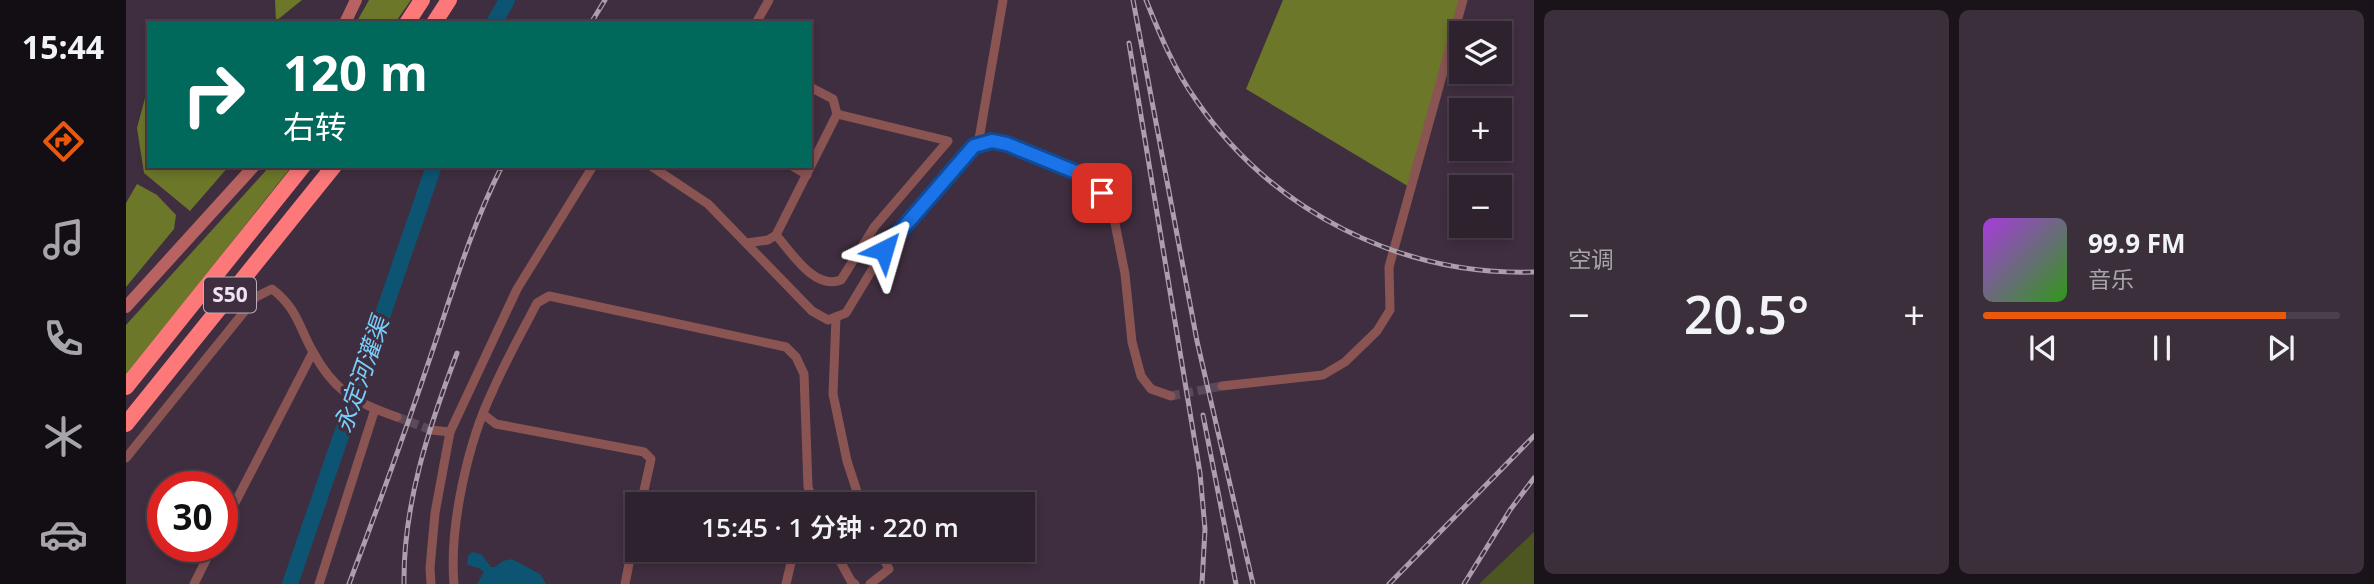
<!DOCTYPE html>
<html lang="zh">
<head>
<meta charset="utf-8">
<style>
	body { margin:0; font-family:"Open Sans","Noto Sans SC",sans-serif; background:#3b2f3b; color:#f1f3f6; height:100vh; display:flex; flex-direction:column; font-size:26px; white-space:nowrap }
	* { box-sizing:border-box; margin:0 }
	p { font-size:23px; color:#a7a4aa }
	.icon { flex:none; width:38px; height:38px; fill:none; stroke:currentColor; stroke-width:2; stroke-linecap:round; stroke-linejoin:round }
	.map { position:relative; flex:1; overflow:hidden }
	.side { display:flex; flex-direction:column; gap:10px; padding:10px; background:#1a131a; width:840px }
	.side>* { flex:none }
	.banner { position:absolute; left:21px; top:21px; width:665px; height:147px; border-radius:0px; box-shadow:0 4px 10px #0003,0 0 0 2px #4a3f4b; background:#00695c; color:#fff; overflow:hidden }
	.controls { position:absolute; left:1323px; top:21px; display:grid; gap:14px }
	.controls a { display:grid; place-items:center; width:63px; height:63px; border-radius:0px; background:#2f222f; box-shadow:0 4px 10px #0003,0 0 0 2px #4a3f4b; font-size:35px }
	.speed { position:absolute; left:21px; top:471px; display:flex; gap:14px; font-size:35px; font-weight:700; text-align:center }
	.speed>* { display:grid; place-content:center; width:91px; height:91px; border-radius:50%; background:#2f222f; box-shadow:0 4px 10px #0003,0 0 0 2px #4a3f4b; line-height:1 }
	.speed .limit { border:10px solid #d22; background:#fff; color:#111 }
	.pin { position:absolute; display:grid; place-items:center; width:60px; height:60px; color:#fff; margin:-30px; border-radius:14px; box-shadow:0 4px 10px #0006 }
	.me { position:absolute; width:77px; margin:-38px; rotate:40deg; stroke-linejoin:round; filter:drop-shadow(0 0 5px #0008) }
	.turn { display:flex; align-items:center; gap:24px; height:147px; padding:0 21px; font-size:32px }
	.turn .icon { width:91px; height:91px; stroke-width:2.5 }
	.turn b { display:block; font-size:49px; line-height:60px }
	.big { font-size:52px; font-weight:600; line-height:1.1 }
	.side .tile { flex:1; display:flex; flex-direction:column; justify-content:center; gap:10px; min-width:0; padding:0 24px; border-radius:10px; background:#3b2f3b }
	.song { display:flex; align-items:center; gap:21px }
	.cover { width:84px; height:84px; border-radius:10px; background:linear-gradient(135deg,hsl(280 70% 55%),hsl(110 70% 35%)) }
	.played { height:7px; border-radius:4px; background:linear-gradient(90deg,#ea580c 85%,#4a3f4b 85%) }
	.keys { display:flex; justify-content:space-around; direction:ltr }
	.heat { display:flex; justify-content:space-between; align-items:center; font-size:38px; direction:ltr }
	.side .tiles { flex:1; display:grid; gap:10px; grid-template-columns:repeat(2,1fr) }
	.trip { position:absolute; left:499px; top:492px; width:410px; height:70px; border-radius:0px; background:#2f222f; box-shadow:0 4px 10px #0003,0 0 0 2px #4a3f4b; font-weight:600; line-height:70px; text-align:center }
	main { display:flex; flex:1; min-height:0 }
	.dock { display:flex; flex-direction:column; width:126px; justify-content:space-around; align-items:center; background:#130e13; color:#a7a4aa }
	.dock .icon { width:49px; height:49px }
	.dock .current { color:#ea580c }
	.dock b { font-size:32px; color:#f1f3f6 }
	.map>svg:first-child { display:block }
	.green { fill:#4d5520 }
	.forest { fill:#6c772a }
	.water { fill:#0d5472 }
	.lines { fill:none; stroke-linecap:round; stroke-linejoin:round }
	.river { stroke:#0d5472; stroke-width:16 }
	.street-tunnel { stroke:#594959; stroke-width:9; stroke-dasharray:9 4.5; stroke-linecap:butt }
	.street { stroke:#8a5453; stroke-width:9 }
	.secondary { stroke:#b86362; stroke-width:12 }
	.highway { stroke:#fc7879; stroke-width:16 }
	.rail-casing { stroke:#ac9eac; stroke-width:5 }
	.rail { stroke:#3f2e3f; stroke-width:2.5; stroke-dasharray:8; stroke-linecap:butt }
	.route-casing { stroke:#114b97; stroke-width:18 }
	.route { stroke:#1a73e8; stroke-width:12 }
	.labels { text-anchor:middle; stroke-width:7; stroke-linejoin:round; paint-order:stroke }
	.shield { fill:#3f2e3f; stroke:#baadba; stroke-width:2 }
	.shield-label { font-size:21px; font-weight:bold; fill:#efe3ef }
	.water-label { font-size:24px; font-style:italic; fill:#78cffc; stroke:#3f2e3f }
</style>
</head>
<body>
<main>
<nav class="dock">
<b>15:44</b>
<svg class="icon current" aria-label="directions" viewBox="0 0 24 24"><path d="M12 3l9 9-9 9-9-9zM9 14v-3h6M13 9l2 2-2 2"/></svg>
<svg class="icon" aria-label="music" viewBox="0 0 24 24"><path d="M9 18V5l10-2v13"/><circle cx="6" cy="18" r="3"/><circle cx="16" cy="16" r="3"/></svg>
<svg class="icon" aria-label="phone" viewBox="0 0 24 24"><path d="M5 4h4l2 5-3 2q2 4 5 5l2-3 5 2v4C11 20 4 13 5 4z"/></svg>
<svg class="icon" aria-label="climate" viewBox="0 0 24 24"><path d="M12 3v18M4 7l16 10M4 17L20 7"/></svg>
<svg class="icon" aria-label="car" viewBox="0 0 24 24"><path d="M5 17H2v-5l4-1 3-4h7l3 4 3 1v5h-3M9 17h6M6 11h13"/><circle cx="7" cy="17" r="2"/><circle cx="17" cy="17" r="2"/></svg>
</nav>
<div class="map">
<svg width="1408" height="584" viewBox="0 0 1408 584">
	<rect width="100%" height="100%" fill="#3f2e3f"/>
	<polygon class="green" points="1408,532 1408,584 1353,584"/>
	<g class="forest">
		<polygon points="149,0 176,0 150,21"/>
		<polygon points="243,0 285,0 269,23 230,23"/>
		<polygon points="1157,0 1340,0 1285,188 1120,89"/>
		<polygon points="23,83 23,166 103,166 64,211 18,173 11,128"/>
		<polygon points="144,166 166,166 0,376 0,325"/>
		<polygon points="11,184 31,195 50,215 48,229 0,287 0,203"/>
	</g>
	<polygon class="water" points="347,552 356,555 365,567 369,567 377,561 386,559 414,574 420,584 351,584 358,572 353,568 341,565 342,556"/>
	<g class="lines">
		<g class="river">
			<polyline points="368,23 381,0"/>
			<polyline points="164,584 308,166"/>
		</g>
		<g class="street-tunnel">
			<polyline points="1045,396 1096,386"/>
			<polyline points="271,417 305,430"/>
		</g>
		<g class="street">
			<polyline points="630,23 643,0"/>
			<polyline points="852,145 877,0"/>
			<polyline points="525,166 582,204 686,311 702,320 720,313 758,250 848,146 866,141 881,144 967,179 986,208 999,274 1006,342 1015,376 1025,389 1045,396"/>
			<polyline points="666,166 681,175"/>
			<path d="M650 235C666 253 688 290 715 280L749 226 822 141 711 114"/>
			<polyline points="621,243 642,240 650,235 711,114 707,99 684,87"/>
			<polyline points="710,317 707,394 721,461 735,504"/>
			<polyline points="1096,386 1197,375 1219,362 1251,331 1264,310 1263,267 1337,0"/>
			<polyline points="357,414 370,424 518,452 525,459 515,504"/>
			<polyline points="305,430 324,432"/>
			<path d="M0 458 130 297 146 289C171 308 173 327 187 352 208 391 230 403 271 417"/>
			<polyline points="96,528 187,352"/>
			<polyline points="708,550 725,581 729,584"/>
			<polyline points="68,584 87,546"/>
			<polyline points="193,584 249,409"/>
			<polyline points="305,584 304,568 309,513 324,432 391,289 467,166"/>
			<path d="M328 584C323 526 342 442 367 390 380 360 396 332 411 303L423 296 660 347 670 357 678 374 682 487 688 504"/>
			<polyline points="499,584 511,523"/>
			<polyline points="660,584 668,550"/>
			<polyline points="744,584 763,569 753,550"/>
		</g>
		<g class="secondary">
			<polyline points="219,23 230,0"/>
			<polyline points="0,307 128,166"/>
		</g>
		<g class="highway">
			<polyline points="281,23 296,0"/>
			<polyline points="308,23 323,0"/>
			<polyline points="0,387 177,166"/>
			<polyline points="0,424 208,166"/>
		</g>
		<defs>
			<g id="rail">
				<polyline points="1007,0 1071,341 1127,584"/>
				<path d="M1020 0C1034 35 1048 69 1070 100 1146 211 1274 276 1408 272"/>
				<polyline points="465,23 479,0"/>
				<polyline points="1003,43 1074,473 1079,529 1076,584"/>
				<polyline points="1077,415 1110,584"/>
				<path d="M223 584C252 507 280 430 306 352 327 290 346 225 376 166"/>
				<path d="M278 584C277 504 303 427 331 353"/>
				<polyline points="1263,584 1408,436"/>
				<polyline points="1338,584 1384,510 1408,478"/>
			</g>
		</defs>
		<use href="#rail" class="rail-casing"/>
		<use href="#rail" class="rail"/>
	</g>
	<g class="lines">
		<defs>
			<polyline id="route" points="758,250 848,146 866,141 881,144 967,179 976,193"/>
		</defs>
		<use href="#route" class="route-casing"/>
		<use href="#route" class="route"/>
	</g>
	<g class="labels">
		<rect class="shield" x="78" y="277.5" width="52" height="35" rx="5"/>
		<g class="shield-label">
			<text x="104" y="302">S50</text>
		</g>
		<g class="water-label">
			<text transform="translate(236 375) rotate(-71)" y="8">永定河灌渠</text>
		</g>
	</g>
</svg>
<div class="controls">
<a><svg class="icon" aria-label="layers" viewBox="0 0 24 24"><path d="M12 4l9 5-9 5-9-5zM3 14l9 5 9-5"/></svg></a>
<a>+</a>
<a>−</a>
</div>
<div class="speed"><div class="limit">30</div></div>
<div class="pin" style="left:976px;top:193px;background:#d93025"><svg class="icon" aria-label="arrive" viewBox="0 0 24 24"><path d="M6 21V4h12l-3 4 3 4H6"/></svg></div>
<svg class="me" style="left:758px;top:250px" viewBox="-20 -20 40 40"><path d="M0-17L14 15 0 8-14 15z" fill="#1a73e8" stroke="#fff" stroke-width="4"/></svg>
<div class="trip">15:45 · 1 分钟 · 220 m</div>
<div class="banner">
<div class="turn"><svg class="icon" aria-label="right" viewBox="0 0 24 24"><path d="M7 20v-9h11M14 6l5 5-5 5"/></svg><div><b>120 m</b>右转</div></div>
</div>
</div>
<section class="side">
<div class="tiles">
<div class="tile"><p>空调</p>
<div class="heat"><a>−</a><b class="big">20.5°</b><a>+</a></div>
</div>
<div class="tile">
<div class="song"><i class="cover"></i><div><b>99.9 FM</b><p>音乐</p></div></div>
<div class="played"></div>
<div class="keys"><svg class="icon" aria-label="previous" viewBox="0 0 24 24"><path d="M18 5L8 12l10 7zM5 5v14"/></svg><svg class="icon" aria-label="pause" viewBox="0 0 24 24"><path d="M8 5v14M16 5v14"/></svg><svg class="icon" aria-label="next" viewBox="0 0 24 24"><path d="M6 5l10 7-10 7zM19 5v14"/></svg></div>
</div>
</div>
</section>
</main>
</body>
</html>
